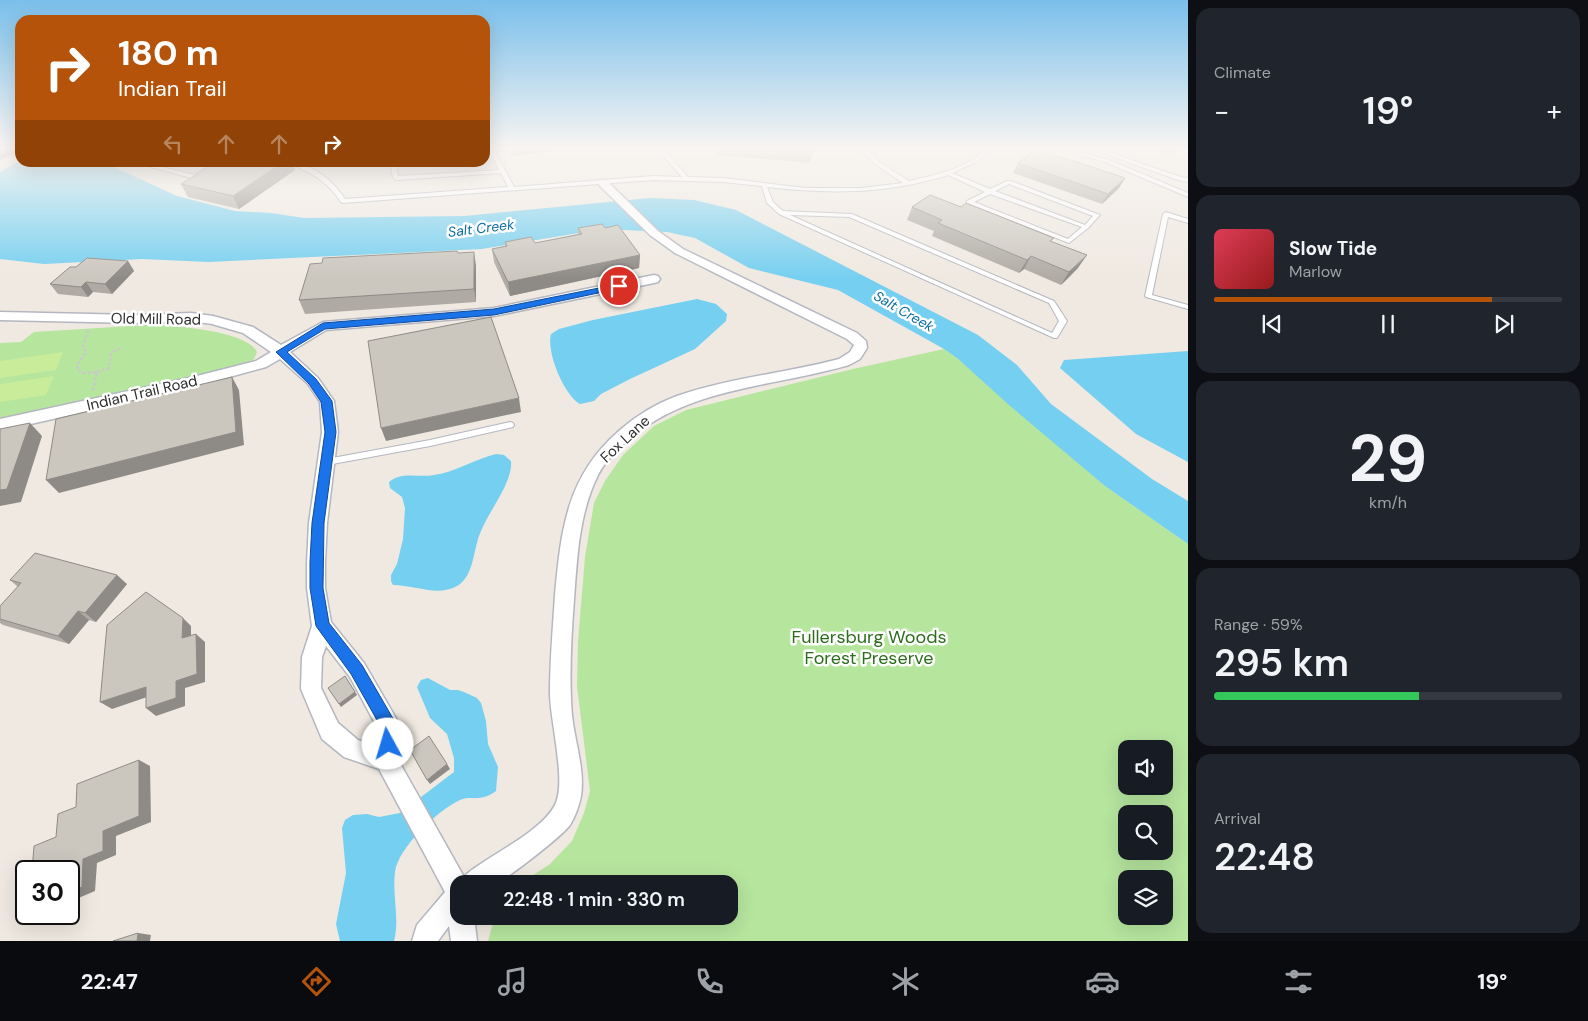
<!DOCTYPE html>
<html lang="en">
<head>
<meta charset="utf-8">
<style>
	body { margin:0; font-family:"DM Sans",sans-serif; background:#20242c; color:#f1f3f6; height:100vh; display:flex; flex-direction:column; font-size:19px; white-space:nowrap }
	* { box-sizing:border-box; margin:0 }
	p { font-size:16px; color:#9ea1a6 }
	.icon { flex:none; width:28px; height:28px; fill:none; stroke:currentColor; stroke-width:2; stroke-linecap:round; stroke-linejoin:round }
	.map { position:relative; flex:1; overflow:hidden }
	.sheet { display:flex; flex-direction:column; gap:8px; padding:8px; background:#0d0f14; width:400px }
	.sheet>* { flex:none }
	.top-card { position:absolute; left:15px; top:15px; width:475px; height:152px; border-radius:15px; box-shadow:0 5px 20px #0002; background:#b45309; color:#fff; overflow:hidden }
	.buttons { position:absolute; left:1118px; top:740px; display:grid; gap:10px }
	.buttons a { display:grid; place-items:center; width:55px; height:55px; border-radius:10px; background:#171b24; box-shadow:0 5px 20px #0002; font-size:25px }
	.speed { position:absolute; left:15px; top:860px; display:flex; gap:10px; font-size:25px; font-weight:700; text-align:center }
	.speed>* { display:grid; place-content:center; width:65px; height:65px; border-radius:50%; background:#171b24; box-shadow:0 5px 20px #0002; line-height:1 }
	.speed .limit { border:2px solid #111; border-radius:8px; background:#fff; color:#111 }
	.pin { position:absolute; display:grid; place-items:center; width:42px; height:42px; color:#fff; margin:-21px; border:2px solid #fff; border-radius:50%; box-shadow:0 1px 5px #0007 }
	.me { position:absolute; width:55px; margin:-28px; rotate:354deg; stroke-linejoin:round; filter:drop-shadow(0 0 4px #0008) }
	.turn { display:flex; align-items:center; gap:18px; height:105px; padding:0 20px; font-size:22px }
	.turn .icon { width:65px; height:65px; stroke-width:2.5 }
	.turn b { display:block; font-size:35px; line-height:42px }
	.lanes { display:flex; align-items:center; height:48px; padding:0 20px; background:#0003; justify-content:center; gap:25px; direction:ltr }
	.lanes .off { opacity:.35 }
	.big { font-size:38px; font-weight:600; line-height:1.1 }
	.sheet .card { flex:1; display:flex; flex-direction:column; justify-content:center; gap:8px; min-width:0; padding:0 18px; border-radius:15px; background:#20242c }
	.sheet .dial { align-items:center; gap:0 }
	.dial b { font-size:65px; line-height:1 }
	.song { display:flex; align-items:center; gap:15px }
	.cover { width:60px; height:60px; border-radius:8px; background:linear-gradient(135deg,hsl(350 70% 55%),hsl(0 70% 35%)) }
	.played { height:5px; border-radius:2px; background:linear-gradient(90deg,#b45309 80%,#363941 80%) }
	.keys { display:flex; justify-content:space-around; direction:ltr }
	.heat { display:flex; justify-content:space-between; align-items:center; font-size:28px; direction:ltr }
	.charge { height:8px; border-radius:4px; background:linear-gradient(90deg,#34c759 59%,#363941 0) }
	.trip { position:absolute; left:450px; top:875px; width:288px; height:50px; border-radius:15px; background:#171b24; box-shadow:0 5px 20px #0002; font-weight:600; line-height:50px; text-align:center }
	.menu { display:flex; height:80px; justify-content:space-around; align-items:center; background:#090b0e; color:#9ea1a6 }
	.menu .icon { width:35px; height:35px }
	.menu .current { color:#b45309 }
	.menu b { font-size:22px; color:#f1f3f6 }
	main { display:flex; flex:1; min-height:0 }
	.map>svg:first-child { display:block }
	.green { fill:#b6e59e; fill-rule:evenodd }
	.pitch { fill:#c9ec9a }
	.water { fill:#75cff0 }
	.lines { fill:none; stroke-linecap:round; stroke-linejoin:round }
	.lane-casing { stroke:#b4b7c1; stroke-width:2 }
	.street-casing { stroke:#b4b7c1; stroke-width:3 }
	.path { stroke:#c9c9c9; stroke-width:2.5; stroke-dasharray:3 2; stroke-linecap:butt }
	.lane { fill:#fff; fill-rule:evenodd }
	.street { fill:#fff; fill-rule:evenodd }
	.wall { fill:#afaba4 }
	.shaded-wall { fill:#8e8b86 }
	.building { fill:#cbc7bf; stroke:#8e8b86 }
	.route { fill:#1a73e8; stroke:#114b97 }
	.labels { text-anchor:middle; stroke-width:5; stroke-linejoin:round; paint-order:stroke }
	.far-water-label { font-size:14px; font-style:italic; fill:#0d6fa3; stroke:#fff }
	.street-label { font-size:15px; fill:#2e2e2e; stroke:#fff }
	.near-park-label { font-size:18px; fill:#2c6e1b; stroke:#fff }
</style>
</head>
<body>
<main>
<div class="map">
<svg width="1188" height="941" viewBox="0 0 1188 941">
	<rect width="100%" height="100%" fill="#efe9e1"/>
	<g class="green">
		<path d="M147 325C169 325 247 330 257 352L254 359 242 367 0 420V343L21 342 34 332Z"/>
		<path d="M944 349 957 358 1105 486 1188 544V941H488L495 916H729V884H520L550 864 572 841 584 813 590 791 577 686 578 641 585 557 594 503 605 481 623 455 654 426 686 410 853 369ZM1126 749H1164V786H1126ZM1126 814H1164V851H1126ZM1126 879H1164V916H1126Z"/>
	</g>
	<g class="pitch">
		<polygon points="63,352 56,370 0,378 0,361"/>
		<polygon points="54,376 46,395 0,402 0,384"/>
	</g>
	<g class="water">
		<polygon points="20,161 20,162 111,163 112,166 177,196 235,211 271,213 304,218 465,216 650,198 694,200 736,210 978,335 1017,365 1051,404 1152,479 1188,501 1188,544 1105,486 1009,405 957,358 944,349 838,290 749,268 695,238 667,232 603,229 482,249 209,262 142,259 44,264 0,259 0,172"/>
		<path d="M697 299 716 304 727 314 726 321 695 349 630 379 601 394 594 401 580 404C564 395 546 352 551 334L559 329 593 320Z"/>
		<polygon points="1188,351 1188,462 1136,434 1060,368 1064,360"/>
		<path d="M496 454 504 455 511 461C513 482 489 511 481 531 473 547 475 576 457 586 438 597 414 585 393 585L391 581V575L397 564 403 539 405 508 402 497 390 488 389 482C402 471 418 478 434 475 456 472 475 459 496 454Z"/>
		<path d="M428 678 450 690H458L464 692 477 698 481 703 486 721 488 744 498 767 496 791C479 803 472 795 460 800 438 810 398 848 395 872 392 895 400 919 394 941H340L336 924 346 873 342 828 345 820 353 815 367 814 379 817 400 813 454 772V758L447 734 430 718 417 687 421 680Z"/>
	</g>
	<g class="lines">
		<defs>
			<g id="lane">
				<path d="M488 148H493L514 187 653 176 682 177 656 148H662L688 177 723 178 805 188H862L903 183 875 164 866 154 853 148H859L870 152 879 162 909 181C931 176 954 171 974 159 981 154 986 148 994 148L976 162 952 173 990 189 1007 181H1011L1100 215 1088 228 1069 243 967 203V201L985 192 948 175C938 179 928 180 918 183 868 194 819 193 767 187L773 202 783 211 852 214 1054 301 1067 321 1057 338H1054L779 214 767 203 762 186 723 182 653 180 343 203 341 202C326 179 310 173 287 162 310 162 333 180 345 199L508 187 501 173 396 180 393 178 390 162H396L398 176 499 170ZM1009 184 1093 216 1085 225 995 191ZM990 194 1082 227 1068 239 974 202ZM790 215 849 217 1049 303 1059 321 1052 333Z"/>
				<polygon points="1058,148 1066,148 1109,160 1188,193 1188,197 1105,162"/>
				<polygon points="1089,148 1096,148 1181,177 1188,178 1188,182 1178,180"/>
				<polygon points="133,162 143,162 194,175 215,162 222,162 195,179"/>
				<polygon points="1166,212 1188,219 1188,223 1168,217 1152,295 1188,305 1188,309 1146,297 1145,296 1163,214"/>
				<polygon points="510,422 513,423 514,425 513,427 430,446 327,465 323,462 327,459 430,440"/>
			</g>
			<path id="street" d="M603 180 607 181 658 231 683 249 857 333 866 341 867 348 860 359 849 365C774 387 685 387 625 443 615 452 604 463 598 475 579 513 577 558 574 600 571 638 569 677 572 716 575 743 585 769 581 796 579 806 575 817 570 825 562 836 505 881 494 884 483 886 470 884 459 884V916H474L477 941H451L449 926 438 941H412L417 925 445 892 379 769 344 757 322 739 301 689 302 657 312 626 307 588V562L309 523 322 432 320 402 308 384 280 359 266 367 193 387 0 431V419L193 377 256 361 271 352 243 333 212 324 191 321 135 323 0 320V312L135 315 191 313 213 316 253 327 281 345 323 322 494 308 654 275 658 276 660 279 658 282 654 283 494 316 326 330 290 352 318 378 334 401 338 432 327 523 325 562V588L331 622 364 663 397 720 400 728 397 758 464 877C469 871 478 866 485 861 505 848 544 827 555 805 567 782 550 721 550 693 550 660 553 627 555 595 561 529 567 476 619 431 636 416 655 404 677 396 729 378 786 373 839 359L850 352 854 345 847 339 675 253 650 235 599 185 598 183 599 181ZM326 646 350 677 378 729 376 746 358 740 338 723 321 688 322 657Z"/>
		</defs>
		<use href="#lane" class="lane-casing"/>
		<use href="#street" class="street-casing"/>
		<g class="path">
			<polyline points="88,330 83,346 86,352 77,365 78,370 83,373 97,372 93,391"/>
			<polyline points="97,372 109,368 111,353 120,348"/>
		</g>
		<use href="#lane" class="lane"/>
		<use href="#street" class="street"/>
	</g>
	<g class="wall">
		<polygon points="507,148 571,148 512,156"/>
		<polygon points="718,148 813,148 813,151 810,163 717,155"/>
		<polygon points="1151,148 1185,148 1166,154"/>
		<polygon points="1018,163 1125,178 1119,188 1102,204 1013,173"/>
		<polygon points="295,170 239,209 188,197 181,184"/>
		<polygon points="912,207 961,207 1051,241 1078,268 1061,285 1024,269 1019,273 932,236 934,231 907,220"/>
		<polygon points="578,228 605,228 640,255 639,268 510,296 494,262 492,249 505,246 505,242 535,243 578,234"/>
		<polygon points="458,253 476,265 476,302 305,314 299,300"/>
		<polygon points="128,261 134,271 112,294 93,292 88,297 58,294 50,284 76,267"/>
		<polygon points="10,580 127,584 96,622 89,620 69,644 3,625 0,623 0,606 18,587"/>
	</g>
	<g class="shaded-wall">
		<polygon points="0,148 20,148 20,151 0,160"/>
		<polygon points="511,148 571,148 512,156"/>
		<polygon points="1170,148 1185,148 1166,154"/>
		<polygon points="283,162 293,162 295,170 239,209 233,196"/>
		<polygon points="1125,178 1119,188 1102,204 1108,194"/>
		<polygon points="474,252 476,265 476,302 474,289"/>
		<polygon points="640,255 639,268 510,296 508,282"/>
		<polygon points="1087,255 1078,268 1061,285 1069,272"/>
		<polygon points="1031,256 1024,269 1019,273 1027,260"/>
		<polygon points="128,261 134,271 112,294 105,284"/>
		<polygon points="86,282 93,292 88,297 81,287"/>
		<polygon points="232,377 239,390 244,445 59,493 46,480"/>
		<polygon points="519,398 521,412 386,441 381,428"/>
		<polygon points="30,423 42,436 21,502 0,506 0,490"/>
		<polygon points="117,575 127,584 96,622 85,613"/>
		<polygon points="78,611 89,620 69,644 58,636"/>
		<polygon points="183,618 191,626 191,647 182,638"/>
		<polygon points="196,634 205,642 205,682 185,688 185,706 156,716 146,708 176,681"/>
		<polygon points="347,679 357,695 341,707 339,704"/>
		<polygon points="146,687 156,694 112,709 100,702"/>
		<polygon points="139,760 150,766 151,822 116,836 116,855 97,863 95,891 69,902 69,893 83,859 103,831"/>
		<polygon points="447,764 450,769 430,784 427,780"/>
		<polygon points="138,933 151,935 150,941 137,941"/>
	</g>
	<g class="building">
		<polygon points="776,148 813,148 813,151"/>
		<polygon points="1037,149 1125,178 1108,194 1018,163"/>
		<polygon points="216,162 283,162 233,196 181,184"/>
		<polygon points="930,195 961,207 966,203 1054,238 1050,241 1087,255 1069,272 1031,256 1027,260 938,223 942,220 912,207"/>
		<polygon points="602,224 605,228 618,225 640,255 508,282 492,249 507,246 505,242 531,237 535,243 582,234 578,228"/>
		<polygon points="457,251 458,253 474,252 474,289 299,300 310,264 322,263 323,258"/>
		<polygon points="87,258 128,261 105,284 86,282 81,287 50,284 70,267 76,267"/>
		<polygon points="491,317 519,398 381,428 368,341"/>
		<polygon points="232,377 236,432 46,480 56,419"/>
		<polygon points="30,423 7,489 0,490 0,429"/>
		<polygon points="35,553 117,575 85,613 78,611 58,636 0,619 0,606 21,583 10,580"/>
		<polygon points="146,592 183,618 182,638 196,634 197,674 176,681 176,698 146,708 146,687 100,702 107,625"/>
		<polygon points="345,676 355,692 339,704 328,688"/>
		<polygon points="429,736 447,764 427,780 410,750"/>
		<polygon points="139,760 139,816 103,831 103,851 83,859 82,887 69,893 69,871 32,871 34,846 56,837 58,814 76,807 77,784"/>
		<polygon points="138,933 137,941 113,941"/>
	</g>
	<linearGradient id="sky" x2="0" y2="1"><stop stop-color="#7abfeb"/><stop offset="0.53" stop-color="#f8f5f2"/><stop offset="1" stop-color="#f8f5f2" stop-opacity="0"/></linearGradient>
	<rect width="1188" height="279" fill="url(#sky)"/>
	<polygon class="route" points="619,284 622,285 622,288 494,315 325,329 287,352 316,379 332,401 336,432 324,523 323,588 329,623 362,665 395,722 397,728 393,749 388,752 382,749 380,744 382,729 351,674 316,626 310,588 310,562 312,523 325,432 321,402 309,384 276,352 323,323 494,309"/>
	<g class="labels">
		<g class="far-water-label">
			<text transform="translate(481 228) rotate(-7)" y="5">Salt Creek</text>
			<text transform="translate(904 311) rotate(30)" y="5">Salt Creek</text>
		</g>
		<g class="street-label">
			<text transform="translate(156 319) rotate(1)" y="5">Old Mill Road</text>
			<text transform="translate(142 393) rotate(-13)" y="5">Indian Trail Road</text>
			<text transform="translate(625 439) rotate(-43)" y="5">Fox Lane</text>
		</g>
		<g class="near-park-label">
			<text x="869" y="643">Fullersburg Woods<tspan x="869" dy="21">Forest Preserve</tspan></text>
		</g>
	</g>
</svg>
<div class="buttons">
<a><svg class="icon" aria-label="sound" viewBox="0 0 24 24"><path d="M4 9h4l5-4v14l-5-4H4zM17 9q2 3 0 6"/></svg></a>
<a><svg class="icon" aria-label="search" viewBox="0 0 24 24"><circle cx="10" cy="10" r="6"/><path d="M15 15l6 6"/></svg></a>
<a><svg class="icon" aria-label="layers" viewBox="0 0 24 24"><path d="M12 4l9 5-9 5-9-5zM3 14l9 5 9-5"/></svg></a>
</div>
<div class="speed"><div class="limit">30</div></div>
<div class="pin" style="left:619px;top:286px;background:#d93025"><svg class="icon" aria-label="arrive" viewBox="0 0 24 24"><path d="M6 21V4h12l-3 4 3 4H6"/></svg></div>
<svg class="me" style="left:388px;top:744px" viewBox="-20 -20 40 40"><circle r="19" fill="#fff"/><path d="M0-13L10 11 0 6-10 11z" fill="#1a73e8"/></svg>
<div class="trip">22:48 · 1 min · 330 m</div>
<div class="top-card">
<div class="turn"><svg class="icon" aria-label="right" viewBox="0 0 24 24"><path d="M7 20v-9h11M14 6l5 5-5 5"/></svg><div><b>180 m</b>Indian Trail</div></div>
<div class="lanes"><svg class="icon off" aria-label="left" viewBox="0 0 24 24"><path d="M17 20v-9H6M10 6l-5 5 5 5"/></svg><svg class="icon off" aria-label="ahead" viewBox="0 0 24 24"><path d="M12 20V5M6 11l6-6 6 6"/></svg><svg class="icon off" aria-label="ahead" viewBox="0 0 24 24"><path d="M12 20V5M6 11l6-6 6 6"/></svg><svg class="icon" aria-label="right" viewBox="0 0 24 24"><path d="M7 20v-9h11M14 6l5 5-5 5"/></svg></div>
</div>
</div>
<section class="sheet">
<div class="card"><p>Climate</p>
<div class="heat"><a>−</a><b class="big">19°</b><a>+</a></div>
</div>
<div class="card">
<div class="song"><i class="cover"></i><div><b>Slow Tide</b><p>Marlow</p></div></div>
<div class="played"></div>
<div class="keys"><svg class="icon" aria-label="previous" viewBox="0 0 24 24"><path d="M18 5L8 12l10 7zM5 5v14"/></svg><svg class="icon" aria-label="pause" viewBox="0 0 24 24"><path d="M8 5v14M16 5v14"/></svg><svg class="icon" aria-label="next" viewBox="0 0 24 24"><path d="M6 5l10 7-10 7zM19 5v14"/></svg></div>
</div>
<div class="card dial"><b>29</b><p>km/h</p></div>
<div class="card"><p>Range · 59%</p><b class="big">295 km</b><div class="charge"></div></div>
<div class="card"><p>Arrival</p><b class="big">22:48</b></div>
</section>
</main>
<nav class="menu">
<b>22:47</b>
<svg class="icon current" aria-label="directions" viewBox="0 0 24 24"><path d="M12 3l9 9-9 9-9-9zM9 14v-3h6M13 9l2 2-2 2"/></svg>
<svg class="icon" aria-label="music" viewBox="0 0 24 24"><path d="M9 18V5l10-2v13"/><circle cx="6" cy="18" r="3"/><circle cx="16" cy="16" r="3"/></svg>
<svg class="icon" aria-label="phone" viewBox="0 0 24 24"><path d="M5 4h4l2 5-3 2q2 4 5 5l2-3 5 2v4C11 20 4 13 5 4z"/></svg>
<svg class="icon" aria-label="climate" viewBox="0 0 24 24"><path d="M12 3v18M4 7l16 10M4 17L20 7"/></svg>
<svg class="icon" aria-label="car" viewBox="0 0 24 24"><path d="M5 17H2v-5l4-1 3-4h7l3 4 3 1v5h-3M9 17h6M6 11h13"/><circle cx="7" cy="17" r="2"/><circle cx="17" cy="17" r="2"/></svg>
<svg class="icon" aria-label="filters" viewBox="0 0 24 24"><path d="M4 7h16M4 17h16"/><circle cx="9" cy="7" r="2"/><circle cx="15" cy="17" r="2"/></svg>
<b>19°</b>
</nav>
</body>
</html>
